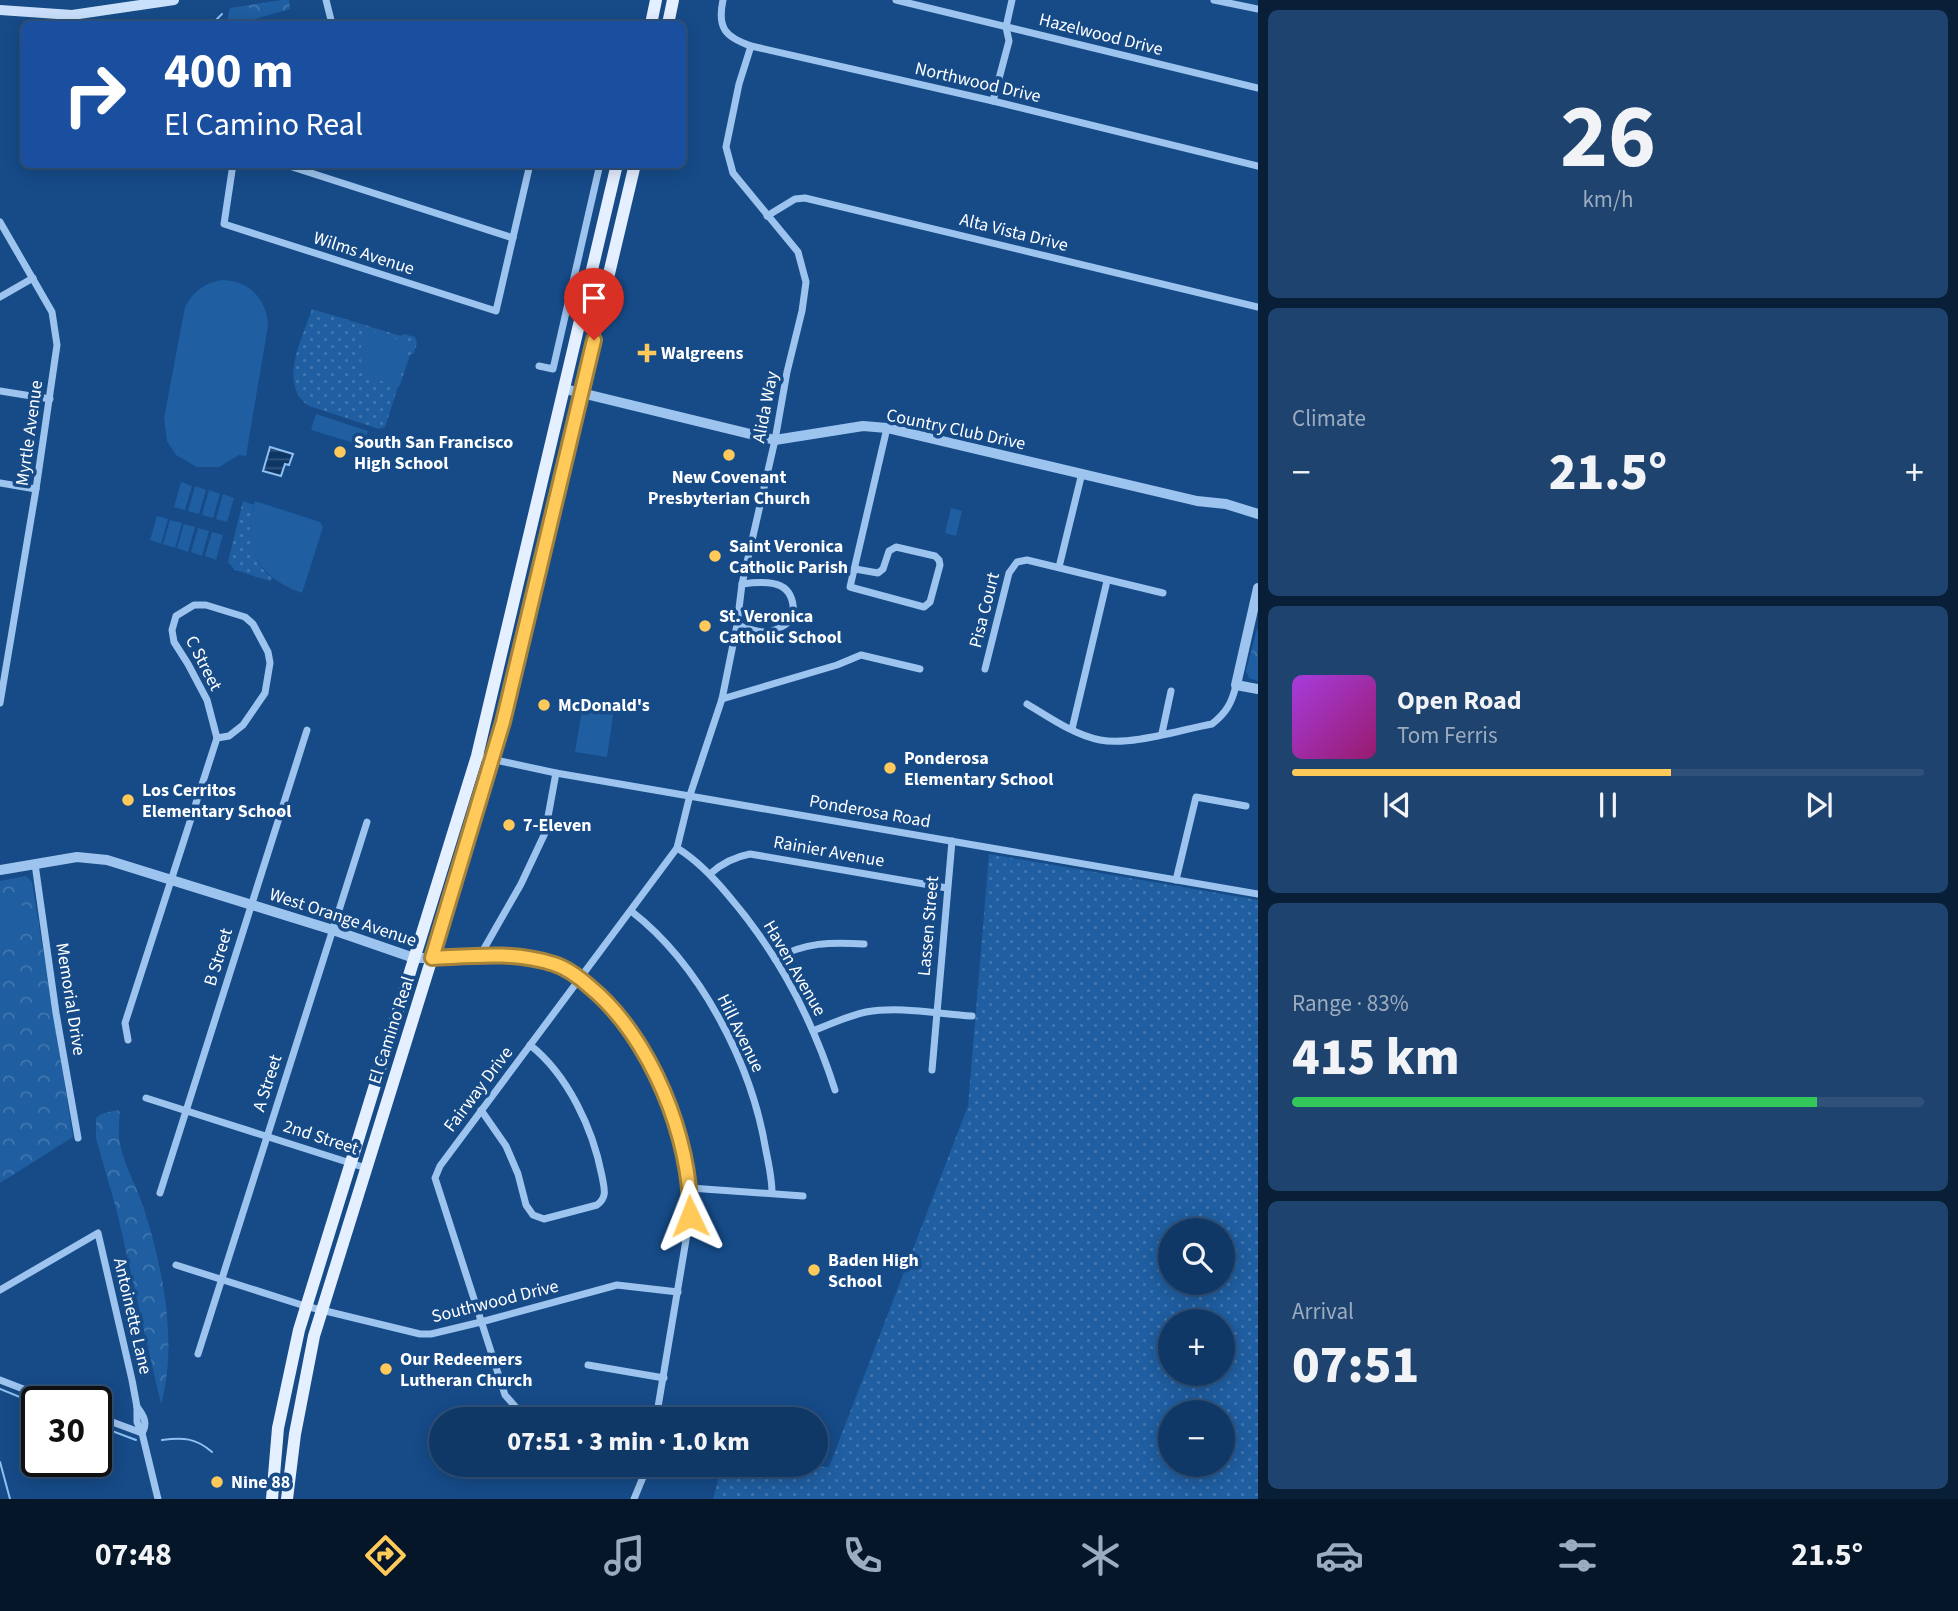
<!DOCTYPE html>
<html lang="en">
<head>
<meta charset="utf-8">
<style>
	body { margin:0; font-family:"Source Sans 3",sans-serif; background:#1e436f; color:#f1f3f6; height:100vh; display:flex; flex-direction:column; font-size:26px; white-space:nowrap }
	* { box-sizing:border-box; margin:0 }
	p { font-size:23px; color:#9cacbf }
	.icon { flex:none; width:38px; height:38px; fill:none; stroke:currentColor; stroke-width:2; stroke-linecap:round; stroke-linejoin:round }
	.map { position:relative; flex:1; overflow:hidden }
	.details { display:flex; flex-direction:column; gap:10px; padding:10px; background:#091f38; width:700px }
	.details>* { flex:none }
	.hud { position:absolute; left:21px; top:21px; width:665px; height:147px; border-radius:10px; box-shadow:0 4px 18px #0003,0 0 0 2px #30527a; background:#1a4fa0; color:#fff; overflow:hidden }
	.controls { position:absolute; left:1158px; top:1218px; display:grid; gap:14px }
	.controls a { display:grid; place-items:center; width:77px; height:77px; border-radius:50%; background:#103866; box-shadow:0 4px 18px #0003,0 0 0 2px #30527a; font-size:35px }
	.speed { position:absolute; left:21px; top:1386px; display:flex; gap:14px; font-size:35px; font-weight:700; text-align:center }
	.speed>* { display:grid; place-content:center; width:91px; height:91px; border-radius:50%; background:#103866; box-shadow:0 4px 18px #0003,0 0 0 2px #30527a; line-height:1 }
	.speed .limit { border:4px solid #111; border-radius:10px; background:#fff; color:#111 }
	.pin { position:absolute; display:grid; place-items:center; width:60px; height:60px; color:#fff; margin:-72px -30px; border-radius:50% 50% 50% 0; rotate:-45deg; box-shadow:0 0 7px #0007 }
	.pin .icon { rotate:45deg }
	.me { position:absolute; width:77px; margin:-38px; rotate:358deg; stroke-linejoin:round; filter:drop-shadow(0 0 5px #0008) }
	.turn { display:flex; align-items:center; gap:24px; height:147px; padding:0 28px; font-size:32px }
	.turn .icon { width:91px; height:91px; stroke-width:2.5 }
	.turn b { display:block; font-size:49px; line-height:60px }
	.big { font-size:52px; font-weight:800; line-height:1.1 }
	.details .tile { flex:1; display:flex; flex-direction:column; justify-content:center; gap:10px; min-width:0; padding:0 24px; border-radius:10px; background:#1e436f }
	.details .dial { align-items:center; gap:0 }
	.dial b { font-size:91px; line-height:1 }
	.song { display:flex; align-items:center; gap:21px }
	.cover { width:84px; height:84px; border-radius:10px; background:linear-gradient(135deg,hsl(280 70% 55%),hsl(320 70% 35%)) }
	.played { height:7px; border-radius:4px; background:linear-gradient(90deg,#ffca5a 60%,#30527a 60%) }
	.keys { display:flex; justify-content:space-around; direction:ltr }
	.heat { display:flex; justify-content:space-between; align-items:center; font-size:38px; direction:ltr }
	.charge { height:10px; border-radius:5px; background:linear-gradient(90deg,#34c759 83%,#30527a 0) }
	.trip { position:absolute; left:429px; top:1407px; width:399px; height:70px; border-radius:35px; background:#103866; box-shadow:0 4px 18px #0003,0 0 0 2px #30527a; font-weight:800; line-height:70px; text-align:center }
	.tab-bar { display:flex; height:112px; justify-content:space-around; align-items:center; background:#061629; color:#9cacbf }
	.tab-bar .icon { width:49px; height:49px }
	.tab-bar .on { color:#ffca5a }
	.tab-bar b { font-size:32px; color:#f1f3f6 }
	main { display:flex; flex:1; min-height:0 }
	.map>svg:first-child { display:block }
	.grass { fill:url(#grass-dots); fill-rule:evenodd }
	.forest { fill:url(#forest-crowns) }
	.pitch { fill:#1f5ea1 }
	.water { fill:url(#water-rules); stroke:#8fc0f1; stroke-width:2 }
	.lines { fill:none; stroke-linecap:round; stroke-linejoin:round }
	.stream { stroke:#8fc0f1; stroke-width:2 }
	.minor { stroke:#9dc4ee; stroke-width:7 }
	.tertiary { stroke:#9dc4ee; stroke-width:10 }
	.secondary { stroke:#cae0fa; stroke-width:10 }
	.primary { stroke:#e4efff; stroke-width:12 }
	.route-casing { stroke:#a6833a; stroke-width:18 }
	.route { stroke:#ffca5a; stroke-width:12 }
	.poi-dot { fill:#ffca5a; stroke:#164b88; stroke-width:2.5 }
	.labels { text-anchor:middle; stroke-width:7; stroke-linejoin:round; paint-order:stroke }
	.street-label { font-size:18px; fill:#fff; stroke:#164b88 }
	.poi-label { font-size:18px; font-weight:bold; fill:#fff; stroke:#164b88; text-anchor:start }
</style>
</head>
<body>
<main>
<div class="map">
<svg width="1258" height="1499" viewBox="0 0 1258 1499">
	<defs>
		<pattern id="grass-dots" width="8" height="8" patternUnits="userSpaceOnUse" patternTransform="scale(1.75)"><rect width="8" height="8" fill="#1f5ea1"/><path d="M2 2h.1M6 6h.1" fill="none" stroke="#4176af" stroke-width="1.8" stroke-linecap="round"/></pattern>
		<pattern id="forest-crowns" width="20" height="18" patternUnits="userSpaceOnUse" patternTransform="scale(1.75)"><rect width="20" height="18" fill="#1f5ea1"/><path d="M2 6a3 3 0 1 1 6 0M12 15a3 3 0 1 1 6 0" fill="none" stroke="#4176af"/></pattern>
		<pattern id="water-rules" width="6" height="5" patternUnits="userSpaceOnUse" patternTransform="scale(1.75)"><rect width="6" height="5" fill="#0e3665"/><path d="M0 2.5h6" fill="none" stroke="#32547c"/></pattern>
	</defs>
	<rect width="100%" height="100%" fill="#164b88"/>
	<g class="grass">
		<path d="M312 309 401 336 404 334 415 337 417 343 414 353 410 355 400 385 398 387 385 427 379 429 309 406C277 384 303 337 312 309Z"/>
		<path d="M243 501 254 505C246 531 250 561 273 579L270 581 235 570 228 562Z"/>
		<path d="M989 854 1258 900V1499H713L722 1465 829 1467 968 1106ZM1171 1230H1223V1283H1171ZM1171 1321H1223V1374H1171ZM1171 1412H1223V1465H1171Z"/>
	</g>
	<g class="forest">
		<polygon points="281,0 289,0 290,9 237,24 226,24 230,8"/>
		<polygon points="1257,629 1258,629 1258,681 1249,678 1246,671"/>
		<polygon points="26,876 32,882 73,1137 0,1183 0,881"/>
		<path d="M117 1110 120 1112C119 1123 118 1134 120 1144 124 1165 138 1189 144 1209 163 1268 178 1344 161 1404L117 1212 96 1138V1118L101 1114Z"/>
	</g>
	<g class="pitch">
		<polygon points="249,7 253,19 234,24 230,12"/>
		<path d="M221 280C249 280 267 299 268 326L246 456 239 455 219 467H197L176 455 167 441 164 418 185 307C193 292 203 284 221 280Z"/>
		<path d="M370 330 410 344 397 383C366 385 348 355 370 330Z"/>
		<polygon points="316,414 368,431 364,446 311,430"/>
		<polygon points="181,482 192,486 185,510 174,507"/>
		<polygon points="195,486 206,490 199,514 188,511"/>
		<polygon points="209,490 220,494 213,518 202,515"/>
		<polygon points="223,494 234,498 227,522 216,519"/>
		<path d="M255 501 320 522 323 527 302 593C257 577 241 547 255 501Z"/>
		<polygon points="951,508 962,511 956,536 945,533"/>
		<polygon points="157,516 168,519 161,544 150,540"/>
		<polygon points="170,520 182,523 175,548 163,544"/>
		<polygon points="184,524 195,527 188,552 177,548"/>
		<polygon points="198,528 209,531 202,556 191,552"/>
		<polygon points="212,532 223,535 216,560 205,556"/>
		<polygon points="583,704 614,709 607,757 575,752"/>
		<polygon points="14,892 20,896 26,928 3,935 0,934 0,895"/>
	</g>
	<polygon class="water" points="270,447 293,454 289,465 285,464 281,476 263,471"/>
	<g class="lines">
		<g class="stream">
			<polyline points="169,22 185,24"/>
			<polyline points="212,24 222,14"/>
			<polyline points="0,1389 37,1404"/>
			<polyline points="96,1425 136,1440"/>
			<path d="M162 1440C183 1437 196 1438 212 1452"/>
			<polyline points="0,1462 10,1499"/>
		</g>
		<g class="minor">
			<polyline points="326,0 332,24"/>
			<path d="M723 0C717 28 725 37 751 46L993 101 1258 166"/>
			<polyline points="896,0 1258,88"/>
			<polyline points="1214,0 1258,9"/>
			<polyline points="993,101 1009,41 1006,27 1012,0"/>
			<polyline points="233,164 224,224 496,311 530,164"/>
			<polyline points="283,164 513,238"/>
			<polyline points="767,216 795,199 805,198 1258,307"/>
			<polyline points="0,222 52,312 57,345 36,489 0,703"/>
			<polyline points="0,297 33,278"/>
			<polyline points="539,366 553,369 600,164"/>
			<polyline points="0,391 50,399"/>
			<polyline points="0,483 36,489"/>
			<polyline points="1059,567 1082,473"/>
			<polyline points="855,569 878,573 883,569 889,551 896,547 935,556 939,560 940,565 930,602 924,607 850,587 887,428"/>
			<polygon points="194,605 206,605 245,617 253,624 268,652 270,663 265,693 243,725 229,736 217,738 207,700 188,664 174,642 172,630 176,616"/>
			<path d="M737 625C763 634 770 637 793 619 797 581 772 580 742 584"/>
			<polyline points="985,669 1009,573 1017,562 1027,560 1163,593"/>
			<polyline points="722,699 837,665 861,655 920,669"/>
			<path d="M1027 704C1049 717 1074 735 1100 740 1131 746 1179 730 1212 724 1226 713 1232 703 1236 685"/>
			<polyline points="1072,729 1107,581"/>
			<polyline points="1162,733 1171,691"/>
			<polyline points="477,756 556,773 1258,894"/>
			<path d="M677 848C697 860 713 877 728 895 777 952 812 1018 835 1090"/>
			<polyline points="35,864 56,1013 78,1138"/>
			<path d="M710 874C722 863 734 857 750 854L947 888"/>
			<polyline points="1176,880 1196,797 1246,806"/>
			<path d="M631 911C701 965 752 1065 766 1151 769 1165 772 1179 772 1193"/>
			<polyline points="481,954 521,884 545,833 556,773"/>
			<path d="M432 958C475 956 512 951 554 964 624 985 684 1121 690 1189 691 1198 690 1207 690 1216L656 1419"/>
			<path d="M775 959C805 942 831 942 864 944"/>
			<path d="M813 1031C830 1024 848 1016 866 1012 900 1006 938 1014 972 1016"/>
			<polyline points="128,1040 125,1023 217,738"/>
			<polyline points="932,1070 952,841"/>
			<polyline points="146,1098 366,1168"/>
			<path d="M481 1110 506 1146 518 1174 526 1205 533 1215 544 1219 597 1205C608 1197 604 1188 602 1176 593 1129 568 1075 530 1045"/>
			<polyline points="690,1188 803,1196"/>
			<polyline points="160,1193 307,730"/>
			<polyline points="176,1265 305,1306 420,1334 431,1334 481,1322 617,1285 678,1292"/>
			<polyline points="0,1290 98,1233 132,1380 137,1407 137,1422 142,1433 158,1499"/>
			<polyline points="198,1354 367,822"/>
			<polyline points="588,1365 664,1378"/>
			<polyline points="0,1380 57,1402"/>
			<path d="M137 1407C144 1416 148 1423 142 1433"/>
			<polyline points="96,1416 142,1433"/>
			<polyline points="537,1419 520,1412 505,1395 435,1178 440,1166 677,848 690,795 722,699 737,625 742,584 775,440 787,372 802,311 806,282 798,252 733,173 726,147 739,84 751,46"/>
			<polyline points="634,1499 648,1465"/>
		</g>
		<g class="tertiary">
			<polyline points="565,389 775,440 863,426 887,428 1197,501 1226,504 1258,514"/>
			<polyline points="1258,588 1236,685 1258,689"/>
			<polyline points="0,870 77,857 107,860 333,930 414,958 432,958"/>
		</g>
		<polyline class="secondary" points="0,10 72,15 174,0"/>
		<g class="primary">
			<polyline points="651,24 656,0"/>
			<polyline points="668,24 673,0"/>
			<polyline points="272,1499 278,1428 299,1330 477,756 617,164"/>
			<polyline points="287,1499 295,1434 314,1336 494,759 635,164"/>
		</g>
	</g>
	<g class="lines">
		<defs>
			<path id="route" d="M594 340 503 722 432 958C474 956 513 951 554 964 567 968 580 978 590 987 650 1036 692 1139 690 1216"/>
		</defs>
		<use href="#route" class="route-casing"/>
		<use href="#route" class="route"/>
	</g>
	<g class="poi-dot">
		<path d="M643.5 342.5h7v7h7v7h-7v7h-7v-7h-7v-7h7z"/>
		<circle cx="340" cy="452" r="7"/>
		<circle cx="729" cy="455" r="7"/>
		<circle cx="715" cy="556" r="7"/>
		<circle cx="705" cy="626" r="7"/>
		<circle cx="544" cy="705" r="7"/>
		<circle cx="890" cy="768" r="7"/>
		<circle cx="128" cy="800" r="7"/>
		<circle cx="509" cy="825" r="7"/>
		<circle cx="814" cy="1270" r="7"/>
		<circle cx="386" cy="1369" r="7"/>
		<circle cx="217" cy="1482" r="7"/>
	</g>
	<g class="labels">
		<g class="street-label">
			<text transform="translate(1101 34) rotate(14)" y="6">Hazelwood Drive</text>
			<text transform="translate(978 82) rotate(13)" y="6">Northwood Drive</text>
			<text transform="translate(1014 232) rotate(14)" y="6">Alta Vista Drive</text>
			<text transform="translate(364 253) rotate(18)" y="6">Wilms Avenue</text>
			<text transform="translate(765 407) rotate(-79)" y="6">Alida Way</text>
			<text transform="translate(956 429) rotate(12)" y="6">Country Club Drive</text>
			<text transform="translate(29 433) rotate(-82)" y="6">Myrtle Avenue</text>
			<text transform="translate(984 610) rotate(-76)" y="6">Pisa Court</text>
			<text transform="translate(204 663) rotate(63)" y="6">C Street</text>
			<text transform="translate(870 811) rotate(10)" y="6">Ponderosa Road</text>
			<text transform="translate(829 851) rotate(10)" y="6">Rainier Avenue</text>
			<text transform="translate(343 917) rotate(18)" y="6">West Orange Avenue</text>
			<text transform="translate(928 926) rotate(-85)" y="6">Lassen Street</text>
			<text transform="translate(218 957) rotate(-73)" y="6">B Street</text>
			<text transform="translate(795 968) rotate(60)" y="6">Haven Avenue</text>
			<text transform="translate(71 999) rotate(81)" y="6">Memorial Drive</text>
			<text transform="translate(391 1030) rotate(-72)" y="6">El Camino Real</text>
			<text transform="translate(741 1033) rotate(64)" y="6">Hill Avenue</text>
			<text transform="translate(267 1083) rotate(-72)" y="6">A Street</text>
			<text transform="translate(478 1089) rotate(-53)" y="6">Fairway Drive</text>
			<text transform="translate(321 1137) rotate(18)" y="6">2nd Street</text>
			<text transform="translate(495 1301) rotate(-14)" y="6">Southwood Drive</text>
			<text transform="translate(133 1316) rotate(77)" y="6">Antoinette Lane</text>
		</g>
		<g class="poi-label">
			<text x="661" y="359">Walgreens</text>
			<text x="354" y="448">South San Francisco<tspan x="354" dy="21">High School</tspan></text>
			<text x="729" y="483" text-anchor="middle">New Covenant<tspan x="729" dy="21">Presbyterian Church</tspan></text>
			<text x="729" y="552">Saint Veronica<tspan x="729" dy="21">Catholic Parish</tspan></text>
			<text x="719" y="622">St. Veronica<tspan x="719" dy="21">Catholic School</tspan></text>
			<text x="558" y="711">McDonald's</text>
			<text x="904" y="764">Ponderosa<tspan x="904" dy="21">Elementary School</tspan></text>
			<text x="142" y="796">Los Cerritos<tspan x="142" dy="21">Elementary School</tspan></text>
			<text x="523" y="831">7-Eleven</text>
			<text x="828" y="1266">Baden High<tspan x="828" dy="21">School</tspan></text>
			<text x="400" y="1365">Our Redeemers<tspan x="400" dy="21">Lutheran Church</tspan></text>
			<text x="231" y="1488">Nine 88</text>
		</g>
	</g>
</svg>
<div class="controls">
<a><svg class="icon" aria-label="search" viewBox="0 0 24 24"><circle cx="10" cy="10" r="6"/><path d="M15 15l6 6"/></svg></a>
<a>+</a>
<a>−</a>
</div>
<div class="speed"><div class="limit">30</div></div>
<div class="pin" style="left:594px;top:340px;background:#d93025"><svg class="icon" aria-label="arrive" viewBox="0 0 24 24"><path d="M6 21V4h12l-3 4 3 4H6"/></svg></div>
<svg class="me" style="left:690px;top:1216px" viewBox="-20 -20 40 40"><path d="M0-17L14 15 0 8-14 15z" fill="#ffca5a" stroke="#fff" stroke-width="4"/></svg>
<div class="trip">07:51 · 3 min · 1.0 km</div>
<div class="hud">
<div class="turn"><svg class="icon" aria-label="right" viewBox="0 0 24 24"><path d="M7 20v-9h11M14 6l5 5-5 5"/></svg><div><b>400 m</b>El Camino Real</div></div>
</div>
</div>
<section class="details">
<div class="tile dial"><b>26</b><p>km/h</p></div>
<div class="tile"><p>Climate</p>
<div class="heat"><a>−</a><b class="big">21.5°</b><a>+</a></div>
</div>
<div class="tile">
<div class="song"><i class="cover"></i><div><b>Open Road</b><p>Tom Ferris</p></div></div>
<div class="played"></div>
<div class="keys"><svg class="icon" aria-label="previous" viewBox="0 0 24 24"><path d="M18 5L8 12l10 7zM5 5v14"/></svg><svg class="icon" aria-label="pause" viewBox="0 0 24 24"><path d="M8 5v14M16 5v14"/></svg><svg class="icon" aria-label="next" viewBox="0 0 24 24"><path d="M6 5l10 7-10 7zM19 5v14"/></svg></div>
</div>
<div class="tile"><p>Range · 83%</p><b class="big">415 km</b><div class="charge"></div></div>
<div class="tile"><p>Arrival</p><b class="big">07:51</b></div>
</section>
</main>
<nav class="tab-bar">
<b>07:48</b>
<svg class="icon on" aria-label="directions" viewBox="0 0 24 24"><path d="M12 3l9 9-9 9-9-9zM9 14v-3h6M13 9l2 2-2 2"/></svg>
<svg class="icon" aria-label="music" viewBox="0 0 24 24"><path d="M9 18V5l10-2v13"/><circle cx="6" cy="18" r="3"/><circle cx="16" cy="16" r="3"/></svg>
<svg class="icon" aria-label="phone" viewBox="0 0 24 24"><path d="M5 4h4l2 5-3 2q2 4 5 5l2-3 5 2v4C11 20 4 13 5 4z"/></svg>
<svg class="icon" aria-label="climate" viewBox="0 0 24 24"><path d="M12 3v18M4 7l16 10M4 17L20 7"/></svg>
<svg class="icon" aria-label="car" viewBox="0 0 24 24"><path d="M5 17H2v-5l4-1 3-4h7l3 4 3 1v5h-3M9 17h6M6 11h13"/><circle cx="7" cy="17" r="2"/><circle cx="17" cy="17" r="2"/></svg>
<svg class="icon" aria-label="filters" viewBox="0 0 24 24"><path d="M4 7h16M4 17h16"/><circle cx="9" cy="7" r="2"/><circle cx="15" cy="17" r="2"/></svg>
<b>21.5°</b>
</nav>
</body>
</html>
